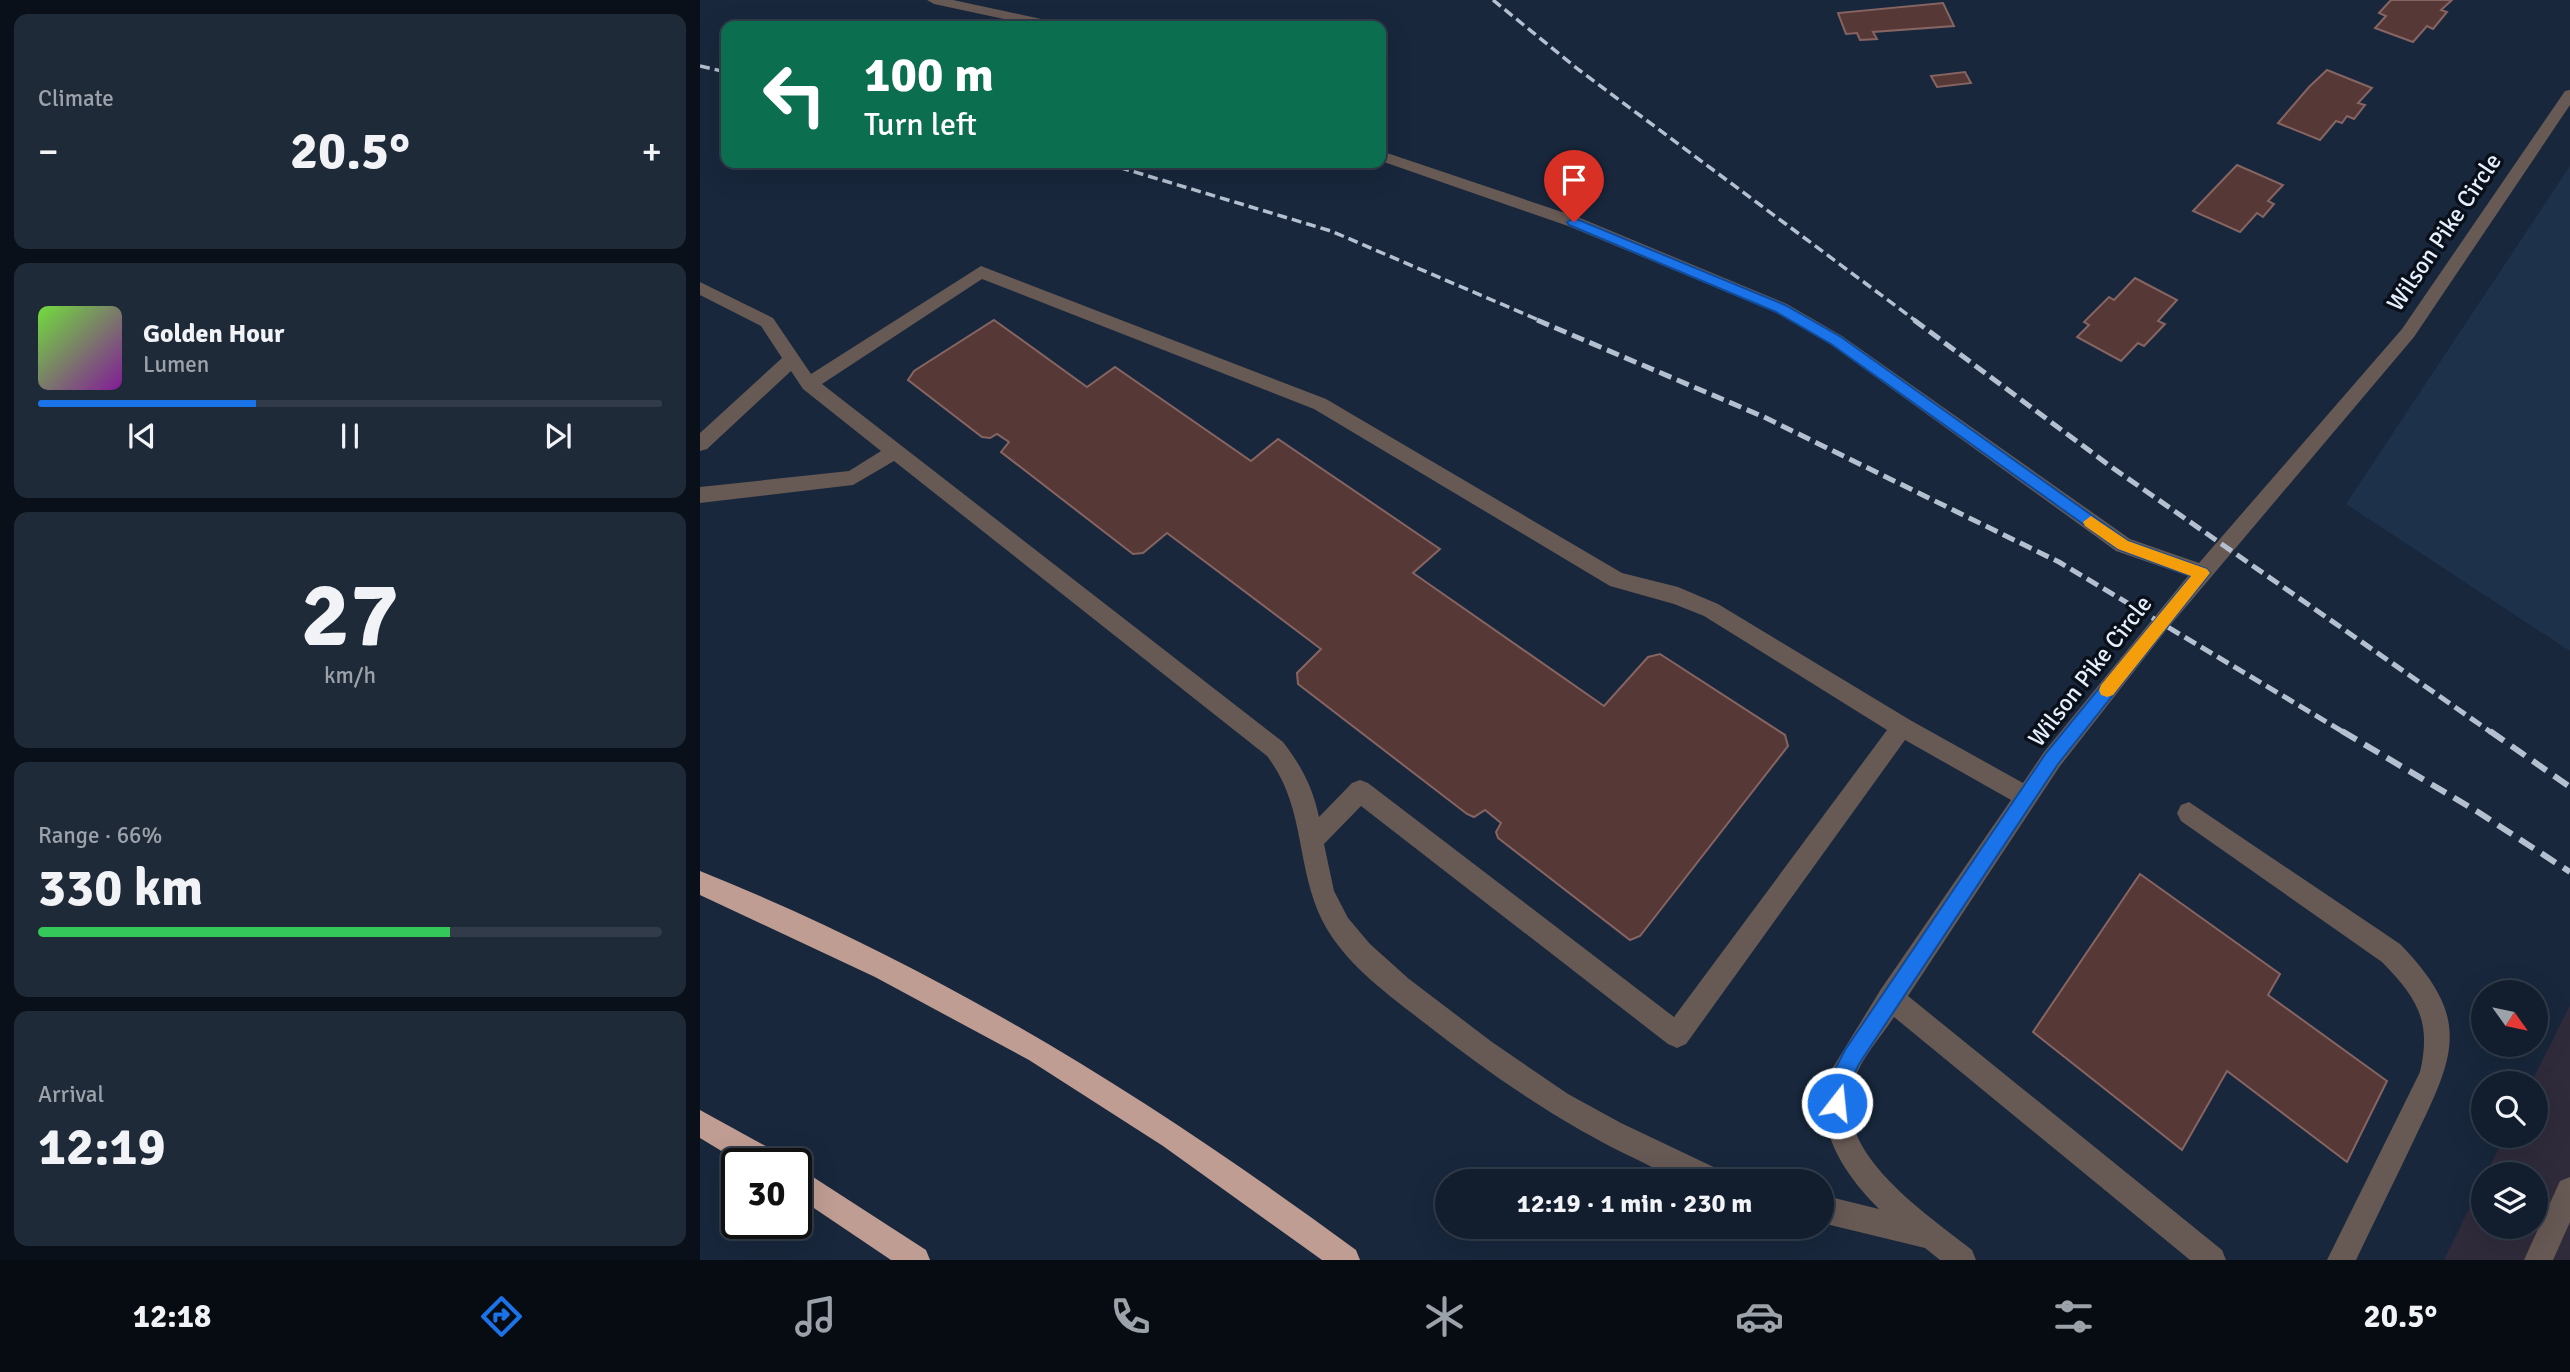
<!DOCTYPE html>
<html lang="en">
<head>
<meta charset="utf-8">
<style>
	body { margin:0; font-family:Signika,sans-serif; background:#1f2a39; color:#f1f3f6; height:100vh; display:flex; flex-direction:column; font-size:26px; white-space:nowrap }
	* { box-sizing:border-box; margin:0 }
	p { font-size:23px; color:#9ca2aa }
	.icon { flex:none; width:38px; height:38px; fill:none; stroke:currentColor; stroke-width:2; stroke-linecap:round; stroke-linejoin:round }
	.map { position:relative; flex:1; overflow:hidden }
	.drawer { display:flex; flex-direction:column; gap:14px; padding:14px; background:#0a1019; width:700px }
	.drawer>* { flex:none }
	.guide { position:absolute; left:21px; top:21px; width:665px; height:147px; border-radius:14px; box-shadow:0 7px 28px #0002,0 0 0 2px #313b49; background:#0b6e4f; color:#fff; overflow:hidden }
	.needle { width:46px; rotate:123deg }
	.tools { position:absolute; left:1771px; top:980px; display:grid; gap:14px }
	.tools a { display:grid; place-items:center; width:77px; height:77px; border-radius:50%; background:#121d2d; box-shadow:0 7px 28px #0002,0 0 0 2px #313b49; font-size:35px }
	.speed { position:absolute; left:21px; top:1148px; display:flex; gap:14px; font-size:35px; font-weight:700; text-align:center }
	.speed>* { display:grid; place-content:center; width:91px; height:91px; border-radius:50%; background:#121d2d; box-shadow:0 7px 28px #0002,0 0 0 2px #313b49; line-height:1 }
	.speed .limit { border:4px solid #111; border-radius:10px; background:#fff; color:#111 }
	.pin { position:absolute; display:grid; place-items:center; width:60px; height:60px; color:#fff; margin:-72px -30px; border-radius:50% 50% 50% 0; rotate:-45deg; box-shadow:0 0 7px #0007 }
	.pin .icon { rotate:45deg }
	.me { position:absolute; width:77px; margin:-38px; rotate:16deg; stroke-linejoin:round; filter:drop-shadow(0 0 5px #0008) }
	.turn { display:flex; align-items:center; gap:24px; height:147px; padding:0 28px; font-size:32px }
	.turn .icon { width:91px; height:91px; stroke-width:2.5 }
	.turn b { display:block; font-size:49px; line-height:60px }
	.big { font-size:52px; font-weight:700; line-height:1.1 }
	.drawer .tile { flex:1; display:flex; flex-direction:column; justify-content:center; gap:10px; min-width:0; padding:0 24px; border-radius:14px; background:#1f2a39 }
	.drawer .dial { align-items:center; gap:0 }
	.dial b { font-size:91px; line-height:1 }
	.song { display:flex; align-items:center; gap:21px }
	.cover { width:84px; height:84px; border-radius:10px; background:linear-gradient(135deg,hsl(100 70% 55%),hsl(290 70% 35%)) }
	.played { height:7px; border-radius:4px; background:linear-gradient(90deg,#1a73e8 35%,#313b49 35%) }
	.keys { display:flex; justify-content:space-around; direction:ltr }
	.heat { display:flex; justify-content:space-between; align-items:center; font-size:38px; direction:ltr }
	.charge { height:10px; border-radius:5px; background:linear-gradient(90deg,#34c759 66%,#313b49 0) }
	.trip { position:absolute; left:735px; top:1169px; width:399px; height:70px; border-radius:35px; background:#121d2d; box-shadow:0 7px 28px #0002,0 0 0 2px #313b49; font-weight:700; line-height:70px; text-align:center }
	.dock { display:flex; height:112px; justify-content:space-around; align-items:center; background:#070c12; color:#9ca2aa }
	.dock .icon { width:49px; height:49px }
	.dock .on { color:#1a73e8 }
	.dock b { font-size:32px; color:#f1f3f6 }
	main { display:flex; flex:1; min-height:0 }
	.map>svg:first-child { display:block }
	.commercial { fill:#302b3b }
	.built { fill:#1e314b }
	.building { fill:#563836; stroke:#866462; stroke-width:2 }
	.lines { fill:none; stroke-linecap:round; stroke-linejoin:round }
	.minor { fill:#675954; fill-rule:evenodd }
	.highway { fill:#c09d92; fill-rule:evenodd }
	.rail-far2 { stroke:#b4bfcf; stroke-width:3.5; stroke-dasharray:10 5; stroke-linecap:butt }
	.rail-far1 { stroke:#b4bfcf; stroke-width:5; stroke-dasharray:13 6; stroke-linecap:butt }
	.rail { stroke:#b4bfcf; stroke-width:6; stroke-dasharray:17 9; stroke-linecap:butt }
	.route { fill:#1a73e8; stroke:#114b97; stroke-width:2 }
	.slow { fill:#f59e0b }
	.labels { text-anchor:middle; stroke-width:7; stroke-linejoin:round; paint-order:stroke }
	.street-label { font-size:24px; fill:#e5effe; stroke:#091019 }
</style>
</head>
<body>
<main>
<section class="drawer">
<div class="tile"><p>Climate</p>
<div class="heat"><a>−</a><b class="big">20.5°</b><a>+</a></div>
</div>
<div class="tile">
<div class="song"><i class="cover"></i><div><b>Golden Hour</b><p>Lumen</p></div></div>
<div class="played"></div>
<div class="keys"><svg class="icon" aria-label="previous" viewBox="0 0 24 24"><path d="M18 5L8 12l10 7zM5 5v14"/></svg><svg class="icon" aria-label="pause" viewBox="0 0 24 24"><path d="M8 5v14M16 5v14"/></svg><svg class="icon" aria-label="next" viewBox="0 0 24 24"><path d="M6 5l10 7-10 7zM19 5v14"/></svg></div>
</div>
<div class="tile dial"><b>27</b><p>km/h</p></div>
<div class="tile"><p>Range · 66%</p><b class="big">330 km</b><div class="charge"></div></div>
<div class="tile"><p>Arrival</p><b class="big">12:19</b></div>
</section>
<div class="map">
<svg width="1870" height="1260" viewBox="0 0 1870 1260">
	<rect width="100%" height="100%" fill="#18273c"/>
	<polygon class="commercial" points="1870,1005 1870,1260 1744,1260 1783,1180 1783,1227 1836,1227 1836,1174 1786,1174 1805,1136 1836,1136 1836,1083 1831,1083"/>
	<polygon class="built" points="1870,166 1870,651 1646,504"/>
	<g class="building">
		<polygon points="1691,0 1752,0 1741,10 1747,12 1733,29 1727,26 1713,42 1675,28 1686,16 1679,13"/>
		<polygon points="1243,3 1254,26 1173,32 1177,39 1160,40 1157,33 1146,34 1138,13"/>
		<polygon points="1627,70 1672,88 1658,103 1665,105 1654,119 1647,116 1642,123 1636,121 1620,140 1578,123 1609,87"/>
		<polygon points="1265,72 1271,83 1237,87 1231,76"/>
		<polygon points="1537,165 1583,185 1568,201 1574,204 1563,217 1557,213 1540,232 1493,211"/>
		<polygon points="1435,278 1477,300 1458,321 1465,324 1444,346 1438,343 1421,361 1377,337 1389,325 1384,322 1409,297 1414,300"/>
		<polygon points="294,320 387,387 415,367 551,461 578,439 740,549 713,573 904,706 948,657 960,654 1085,735 1088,746 940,936 930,940 798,838 796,832 801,823 785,810 774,817 767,814 598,684 597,673 621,649 467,533 443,553 433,554 301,452 309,442 297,434 290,438 282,437 208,380 214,371"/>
		<polygon points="1440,874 1580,974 1568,995 1687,1081 1647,1162 1527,1071 1482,1150 1333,1032"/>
	</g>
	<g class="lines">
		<g class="minor">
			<polygon points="227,0 253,0 355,22 362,26 337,26 234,4"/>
			<path d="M1870 90V105L1714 337 1468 628 1360 766 1208 996 1522 1250 1526 1260H1490L1194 1017C1181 1037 1161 1058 1154 1081 1129 1151 1226 1213 1272 1250L1276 1260H1240L1225 1248 1122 1223V1195L1179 1209C1141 1171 1110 1123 1132 1069L1181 989 1311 800 1205 740 986 1044 977 1048 968 1044 661 806 624 844 634 891 648 918 670 944 709 979 792 1042 868 1094 921 1123 1022 1171 1026 1181C1013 1182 996 1184 984 1181 969 1178 953 1167 940 1161 861 1124 791 1075 722 1021 686 993 643 962 622 920 595 864 606 807 567 756L194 461 153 485 0 503V487L149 471 181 451 103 389 91 371 7 449 0 451V433L82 358 61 326 0 295V282L73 318 111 374 281 266 626 399 922 573 978 587 1018 604 1210 720 1323 783 1344 752 1488 576 1416 551 1130 344 1075 312 868 226 681 161V151L880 218 1087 304 1142 336 1430 539 1499 563 1702 329 1865 91ZM282 279 614 409 910 586 974 604 1004 616 1187 730 974 1017 668 783 660 780 652 783 619 817C613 788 601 765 583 742L122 384Z"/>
			<path d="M1489 802 1700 944C1773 1019 1755 1055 1714 1140 1695 1180 1675 1220 1656 1260H1627L1720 1072C1732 1021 1717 998 1682 962L1481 821 1477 813 1481 805Z"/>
			<polygon points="1870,1177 1870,1222 1853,1260 1824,1260 1860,1181"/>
		</g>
		<g class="highway">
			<path d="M0 871C241 968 448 1097 656 1250L660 1260H622L463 1146 329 1060 175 977 0 895Z"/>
			<polygon points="0,1110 80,1154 84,1164 43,1164 0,1138"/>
			<polygon points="96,1166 226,1250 230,1260 191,1260 96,1196"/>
		</g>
		<g class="rail-far2">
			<polyline points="793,0 879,70 1216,321"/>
			<polyline points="0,66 26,72"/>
			<polyline points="405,163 631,231 841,321"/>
		</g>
		<g class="rail-far1">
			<polyline points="837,320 1064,417 1359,562 1645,733"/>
			<polyline points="1214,320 1410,466 1792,733"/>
		</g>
		<g class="rail">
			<polyline points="1642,731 1778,812 1870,872"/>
			<polyline points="1790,731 1870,787"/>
		</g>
	</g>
	<path class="route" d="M874 218 1085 305 1141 337 1428 541 1507 569 1510 573 1358 764 1159 1064 1150 1082 1144 1110 1137 1113 1129 1110C1121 1091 1136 1068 1145 1050L1346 753 1491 576 1418 549 1131 344 1076 312 869 225 867 222Z"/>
	<polygon class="slow" points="1391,516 1428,541 1507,569 1510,573 1413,695 1407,697 1401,695 1399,690 1401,685 1491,576 1418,549 1385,526 1383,522"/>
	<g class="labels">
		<g class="street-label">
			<text transform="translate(1744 232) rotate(-56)" y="8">Wilson Pike Circle</text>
			<text transform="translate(1390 671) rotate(-52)" y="8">Wilson Pike Circle</text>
		</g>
	</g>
</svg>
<div class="tools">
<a><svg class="needle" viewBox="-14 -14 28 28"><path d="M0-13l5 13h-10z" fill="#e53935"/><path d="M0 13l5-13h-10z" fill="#9ca2aa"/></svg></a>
<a><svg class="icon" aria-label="search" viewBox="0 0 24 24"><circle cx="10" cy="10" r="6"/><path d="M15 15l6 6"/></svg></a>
<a><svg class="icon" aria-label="layers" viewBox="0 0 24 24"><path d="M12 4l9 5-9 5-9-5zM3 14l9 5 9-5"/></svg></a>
</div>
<div class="speed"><div class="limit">30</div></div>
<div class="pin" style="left:874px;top:222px;background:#d93025"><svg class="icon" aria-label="arrive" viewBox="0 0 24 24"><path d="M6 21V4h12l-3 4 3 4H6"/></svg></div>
<svg class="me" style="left:1137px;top:1103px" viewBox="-20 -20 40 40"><circle r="17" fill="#1a73e8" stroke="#fff" stroke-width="3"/><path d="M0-11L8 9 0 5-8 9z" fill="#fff"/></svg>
<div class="trip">12:19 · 1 min · 230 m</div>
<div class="guide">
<div class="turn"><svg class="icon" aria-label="left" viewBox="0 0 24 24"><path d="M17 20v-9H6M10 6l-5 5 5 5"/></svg><div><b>100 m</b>Turn left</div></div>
</div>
</div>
</main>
<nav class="dock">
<b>12:18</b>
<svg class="icon on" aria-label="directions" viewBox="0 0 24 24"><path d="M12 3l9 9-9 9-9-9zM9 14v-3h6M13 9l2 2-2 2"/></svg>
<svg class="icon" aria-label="music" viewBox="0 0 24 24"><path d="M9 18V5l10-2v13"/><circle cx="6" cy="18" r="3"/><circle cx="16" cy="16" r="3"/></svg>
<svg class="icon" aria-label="phone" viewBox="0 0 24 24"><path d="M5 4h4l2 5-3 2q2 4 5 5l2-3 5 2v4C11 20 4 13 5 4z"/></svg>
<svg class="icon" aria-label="climate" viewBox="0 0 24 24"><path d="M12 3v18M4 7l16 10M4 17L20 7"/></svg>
<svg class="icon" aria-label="car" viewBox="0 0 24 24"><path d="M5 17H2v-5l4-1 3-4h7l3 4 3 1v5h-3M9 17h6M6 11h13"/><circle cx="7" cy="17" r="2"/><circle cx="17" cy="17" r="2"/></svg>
<svg class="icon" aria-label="filters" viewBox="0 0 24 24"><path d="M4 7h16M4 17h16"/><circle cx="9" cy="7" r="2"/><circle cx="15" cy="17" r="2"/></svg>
<b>20.5°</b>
</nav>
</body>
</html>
